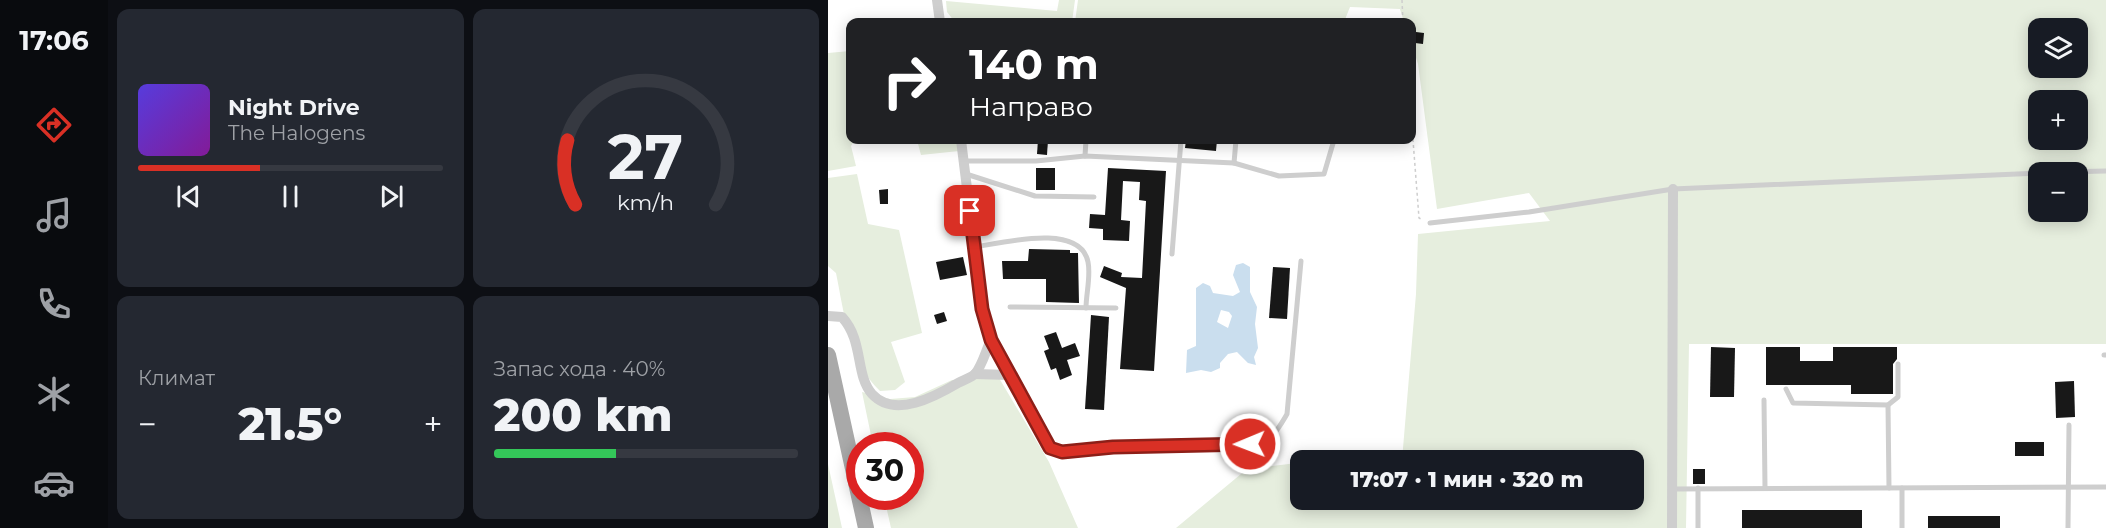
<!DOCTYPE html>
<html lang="ru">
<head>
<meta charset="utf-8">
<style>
	body { margin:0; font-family:Montserrat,sans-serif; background:#242831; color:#f1f3f6; height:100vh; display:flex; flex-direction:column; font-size:22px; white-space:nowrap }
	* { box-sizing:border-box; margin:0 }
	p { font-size:20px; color:#9ea1a6 }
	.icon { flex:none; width:33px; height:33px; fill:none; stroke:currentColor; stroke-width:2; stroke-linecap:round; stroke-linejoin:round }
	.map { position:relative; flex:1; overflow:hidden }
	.panel { display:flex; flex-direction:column; gap:9px; padding:9px; background:#0d0f14; width:720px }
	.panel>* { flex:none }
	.banner { position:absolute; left:18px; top:18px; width:570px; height:126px; border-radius:12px; box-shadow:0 3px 15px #0003; background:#202124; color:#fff; overflow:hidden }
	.fabs { position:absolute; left:1200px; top:18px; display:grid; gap:12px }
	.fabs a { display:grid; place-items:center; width:60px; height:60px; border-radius:12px; background:#171b24; box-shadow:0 3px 15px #0003; font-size:30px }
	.speed { position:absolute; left:18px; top:432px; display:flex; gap:12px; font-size:30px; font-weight:700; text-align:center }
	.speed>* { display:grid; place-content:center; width:78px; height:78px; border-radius:50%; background:#171b24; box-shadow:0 3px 15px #0003; line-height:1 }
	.speed .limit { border:9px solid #d22; background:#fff; color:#111 }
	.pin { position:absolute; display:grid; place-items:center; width:51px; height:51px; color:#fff; margin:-26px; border-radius:12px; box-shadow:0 3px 9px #0006 }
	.me { position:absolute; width:66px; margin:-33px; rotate:269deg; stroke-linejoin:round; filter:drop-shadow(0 0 4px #0008) }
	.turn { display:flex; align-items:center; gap:21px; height:126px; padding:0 24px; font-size:27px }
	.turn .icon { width:78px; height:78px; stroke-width:2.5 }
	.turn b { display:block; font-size:42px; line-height:51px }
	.big { font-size:45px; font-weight:800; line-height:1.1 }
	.panel .widget { flex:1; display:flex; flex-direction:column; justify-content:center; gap:9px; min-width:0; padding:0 21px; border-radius:12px; background:#242831 }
	.panel .dial { align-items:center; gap:0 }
	.dial svg { height:156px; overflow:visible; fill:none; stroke:#363941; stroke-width:7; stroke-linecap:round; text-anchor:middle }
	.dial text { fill:#f1f3f6; stroke:none }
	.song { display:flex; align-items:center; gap:18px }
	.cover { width:72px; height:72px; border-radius:9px; background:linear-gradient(135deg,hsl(250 70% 55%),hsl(290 70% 35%)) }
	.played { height:6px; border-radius:3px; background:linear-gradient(90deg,#d93025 40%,#363941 40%) }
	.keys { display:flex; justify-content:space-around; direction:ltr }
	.heat { display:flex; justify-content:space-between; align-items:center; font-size:33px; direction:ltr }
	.charge { height:9px; border-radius:4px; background:linear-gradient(90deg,#34c759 40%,#363941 0) }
	.panel .tiles { flex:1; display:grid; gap:9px; grid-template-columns:repeat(2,1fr) }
	.trip { position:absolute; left:462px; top:450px; width:354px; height:60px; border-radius:12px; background:#171b24; box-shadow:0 3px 15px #0003; font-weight:800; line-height:60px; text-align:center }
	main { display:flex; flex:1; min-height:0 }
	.dock { display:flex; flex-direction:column; width:108px; justify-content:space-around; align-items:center; background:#090b0e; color:#9ea1a6 }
	.dock .icon { width:42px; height:42px }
	.dock .selected { color:#d93025 }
	.dock b { font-size:27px; color:#f1f3f6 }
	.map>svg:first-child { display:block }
	.green { fill:#e6eede; fill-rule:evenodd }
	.water { fill:#cadeee; fill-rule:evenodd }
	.building { fill:#181818 }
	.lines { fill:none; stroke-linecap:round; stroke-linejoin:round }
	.path { stroke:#cecece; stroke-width:1.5; stroke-dasharray:3 3; stroke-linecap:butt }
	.lane { stroke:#cecece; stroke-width:5 }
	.street { stroke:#cecece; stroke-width:10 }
	.primary { stroke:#a9a9a9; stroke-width:16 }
	.route-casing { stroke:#8d1f18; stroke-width:15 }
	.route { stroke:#d93025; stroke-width:10 }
</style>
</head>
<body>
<main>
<nav class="dock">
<b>17:06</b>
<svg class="icon selected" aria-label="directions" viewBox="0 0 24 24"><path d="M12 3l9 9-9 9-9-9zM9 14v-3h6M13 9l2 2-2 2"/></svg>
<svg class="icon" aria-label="music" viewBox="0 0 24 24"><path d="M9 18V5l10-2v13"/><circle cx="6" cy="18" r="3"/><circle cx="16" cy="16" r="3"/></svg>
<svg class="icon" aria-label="phone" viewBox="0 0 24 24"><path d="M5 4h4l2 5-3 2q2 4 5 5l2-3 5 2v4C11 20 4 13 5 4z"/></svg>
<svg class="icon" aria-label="climate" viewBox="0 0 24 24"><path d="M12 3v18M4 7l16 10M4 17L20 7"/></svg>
<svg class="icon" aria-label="car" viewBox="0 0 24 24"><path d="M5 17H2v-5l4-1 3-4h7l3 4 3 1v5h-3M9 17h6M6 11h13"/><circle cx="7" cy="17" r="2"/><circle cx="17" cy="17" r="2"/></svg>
</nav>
<section class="panel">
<div class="tiles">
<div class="widget">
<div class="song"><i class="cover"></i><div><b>Night Drive</b><p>The Halogens</p></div></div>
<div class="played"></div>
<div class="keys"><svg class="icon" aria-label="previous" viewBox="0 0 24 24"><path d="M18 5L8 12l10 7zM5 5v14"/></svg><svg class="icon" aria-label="pause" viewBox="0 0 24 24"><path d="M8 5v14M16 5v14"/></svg><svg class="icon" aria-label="next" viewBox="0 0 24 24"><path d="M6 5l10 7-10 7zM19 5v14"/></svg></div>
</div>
<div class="widget dial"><svg viewBox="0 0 100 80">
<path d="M14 69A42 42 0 1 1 86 69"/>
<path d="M14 69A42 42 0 0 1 10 36" stroke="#d93025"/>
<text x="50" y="56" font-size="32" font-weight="700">27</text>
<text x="50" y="72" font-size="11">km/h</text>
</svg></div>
<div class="widget"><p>Климат</p>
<div class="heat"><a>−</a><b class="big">21.5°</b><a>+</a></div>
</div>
<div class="widget"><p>Запас хода · 40%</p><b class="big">200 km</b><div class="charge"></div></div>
</div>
</section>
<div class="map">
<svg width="1278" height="528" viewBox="0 0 1278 528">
	<rect width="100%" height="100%" fill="#fff"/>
	<g class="green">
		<polygon points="231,0 247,0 244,22 127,22 119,12 118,1 229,11"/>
		<path d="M250 0H1278V344H861L858 528H348L419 469 469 463 472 466V500H806V460H574L588 294 590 234 722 221 701 193 609 209 590 64 584 45V22H576L572 9 522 7 516 22H247ZM1210 28H1250V68H1210ZM1210 100H1250V140H1210ZM1210 172H1250V212H1210Z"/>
		<polygon points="22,51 22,140 27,140 23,146 28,166 0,171 0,53"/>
		<polygon points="89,140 129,140 131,151 93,155"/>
		<path d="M29 174 40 224 71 230 94 333 63 342 77 382 67 390 52 391C21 362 16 312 8 273L0 266V178Z"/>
		<polygon points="171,378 221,462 250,528 63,528 56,497 82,496 82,446 45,445 34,392 62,399 87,397 124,380"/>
		<polygon points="0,464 14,528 0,528"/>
	</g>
	<path class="water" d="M415 263 422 267V292L429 307 427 324 430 348 426 357 428 365 420 363 409 352 400 354 392 363V368L383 372 373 370 358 373 359 350 368 346V288L375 283 382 286 385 293 405 296 412 292 405 275 408 265ZM393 310 401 312 404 316 400 328 389 322Z"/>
	<g class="building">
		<polygon points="588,32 596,33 595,44 587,43"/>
		<polygon points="210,140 220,140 219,155 209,154"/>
		<polygon points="358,140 389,140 388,151 357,148"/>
		<rect x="208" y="168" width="19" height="22"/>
		<polygon points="280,168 338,171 326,371 292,369 298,288 272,277 276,266 294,273 293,277 314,278 318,201 311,200 312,182 295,181 293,220 302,221 301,241 275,240 275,229 261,228 262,214 277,215"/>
		<polygon points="60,189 60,204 52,204 51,190"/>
		<polygon points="201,249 242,250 242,253 250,253 251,303 218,302 218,279 175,279 174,261 200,261"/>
		<polygon points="135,257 139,275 112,280 108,262"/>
		<polygon points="445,267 462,268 459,319 441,318"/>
		<polygon points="116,312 119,321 109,324 106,315"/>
		<polygon points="263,315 281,317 276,410 257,409"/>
		<polygon points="228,332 234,348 247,343 252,356 239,360 244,375 232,380 228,368 223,370 216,351 221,349 216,336"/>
		<polygon points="883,347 907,348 906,397 882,397"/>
		<polygon points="938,347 972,347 972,361 1005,361 1005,347 1069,347 1069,359 1065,364 1065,394 1023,394 1023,385 938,385"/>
		<polygon points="1246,381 1247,417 1228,418 1227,382"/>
		<rect x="1187" y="442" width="29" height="14"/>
		<rect x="865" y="469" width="12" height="15"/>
		<rect x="914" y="510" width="120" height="18"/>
		<rect x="1100" y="516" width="72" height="12"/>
	</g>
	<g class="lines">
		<g class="path">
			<polyline points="574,0 575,22"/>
			<polyline points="584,127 591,218 595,220"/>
		</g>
		<g class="lane">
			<polyline points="257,156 258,140"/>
			<polyline points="136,161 208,161 257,156 406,163 451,176 496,174 506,140"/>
			<polyline points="406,163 408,140"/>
			<polyline points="1232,172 1278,171"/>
			<polyline points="138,174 207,196 266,197"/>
			<polyline points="602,223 701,212 845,189 1210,173"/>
			<path d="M147 247C174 243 252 222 260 262 263 276 258 294 258 308"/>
			<polyline points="344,254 353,140"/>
			<polyline points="182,307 288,308"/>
			<polyline points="1276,355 1278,355"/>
			<polyline points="958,389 965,403 1060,405 1061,488"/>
			<polyline points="936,400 937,488"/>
			<polyline points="1060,405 1070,397 1070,364"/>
			<path d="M422 444C443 443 449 431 459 414L473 261"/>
			<polyline points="1074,488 1074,528"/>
			<polyline points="846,489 1278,487"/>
			<polyline points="870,528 870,488"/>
			<polyline points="1240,528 1241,425"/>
		</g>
		<g class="street">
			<polyline points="109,0 112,22"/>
			<polyline points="133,140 154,309 163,340 222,448 234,451 285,447 422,445"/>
			<path d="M0 316 14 317C36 341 27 375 44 394 67 419 108 396 130 383 135 380 143 378 147 374 154 366 158 350 163 340"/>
			<polyline points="147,374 181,375"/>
			<polyline points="844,528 845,189"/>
		</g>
		<polyline class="primary" points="0,355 38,528"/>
	</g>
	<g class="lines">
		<defs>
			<polyline id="route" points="142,211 154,309 163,340 222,448 234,452 285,447 422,444"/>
		</defs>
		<use href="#route" class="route-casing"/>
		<use href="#route" class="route"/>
	</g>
</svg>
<div class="fabs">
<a><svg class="icon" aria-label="layers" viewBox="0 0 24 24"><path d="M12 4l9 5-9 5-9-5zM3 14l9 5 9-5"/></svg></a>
<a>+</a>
<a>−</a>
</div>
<div class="speed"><div class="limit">30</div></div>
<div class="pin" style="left:142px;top:211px;background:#d93025"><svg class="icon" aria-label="arrive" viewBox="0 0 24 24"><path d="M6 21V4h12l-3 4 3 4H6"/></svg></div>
<svg class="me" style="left:422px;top:444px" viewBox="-20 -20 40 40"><circle r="17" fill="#d93025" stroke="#fff" stroke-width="3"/><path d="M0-11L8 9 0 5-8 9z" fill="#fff"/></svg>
<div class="trip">17:07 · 1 мин · 320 m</div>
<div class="banner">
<div class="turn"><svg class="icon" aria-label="right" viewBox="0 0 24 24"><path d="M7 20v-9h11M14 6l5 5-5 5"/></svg><div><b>140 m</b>Направо</div></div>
</div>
</div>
</main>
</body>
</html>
